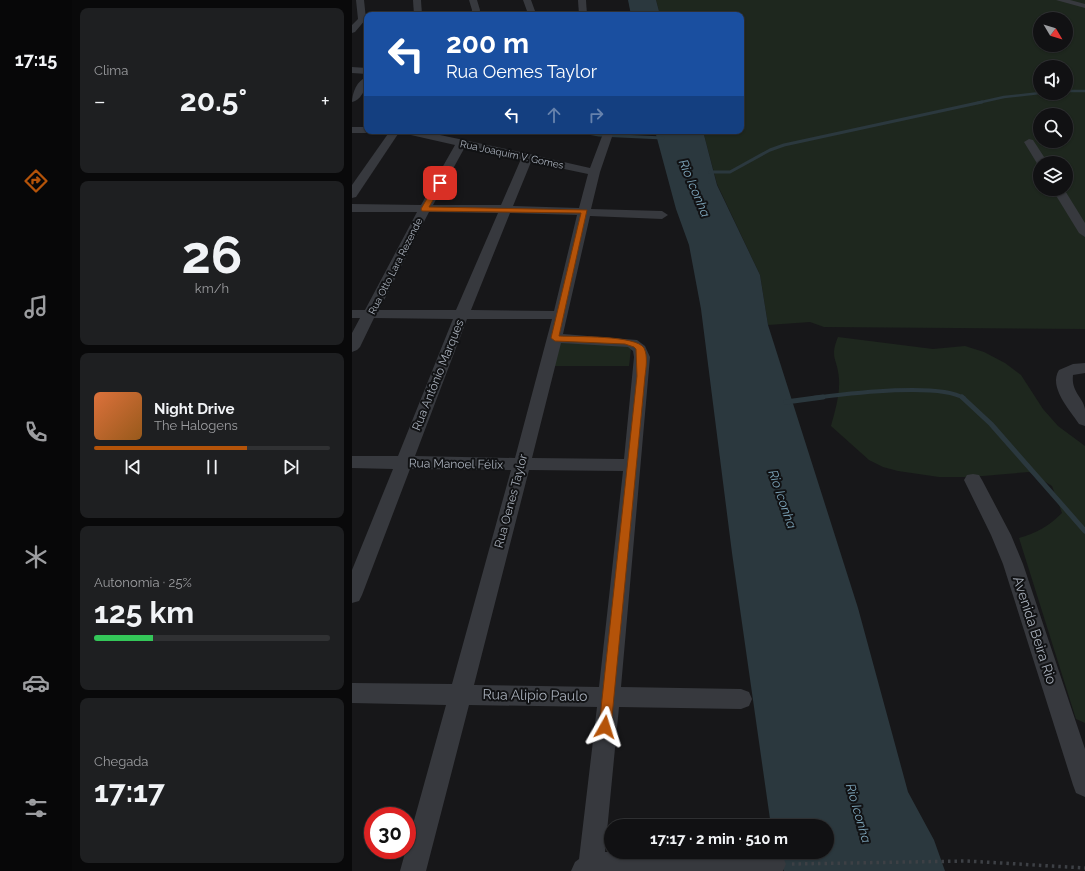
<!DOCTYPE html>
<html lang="pt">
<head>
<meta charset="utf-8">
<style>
	body { margin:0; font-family:Raleway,sans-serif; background:#1e1f21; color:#f1f3f6; height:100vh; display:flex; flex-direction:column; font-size:15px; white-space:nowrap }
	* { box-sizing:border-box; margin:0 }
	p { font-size:13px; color:#9c9da0 }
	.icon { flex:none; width:22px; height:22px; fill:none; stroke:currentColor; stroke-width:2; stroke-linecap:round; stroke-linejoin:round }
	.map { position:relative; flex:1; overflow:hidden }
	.panel { display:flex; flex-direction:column; gap:8px; padding:8px; background:#09090a; width:280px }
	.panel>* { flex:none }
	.banner { position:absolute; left:12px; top:12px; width:380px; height:122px; border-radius:8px; box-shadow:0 1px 3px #0004,0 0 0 1px #303133; background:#1a4fa0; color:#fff; overflow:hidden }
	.needle { width:26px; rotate:128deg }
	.controls { position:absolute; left:681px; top:12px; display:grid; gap:8px }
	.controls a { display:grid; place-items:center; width:40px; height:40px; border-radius:50%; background:#111113; box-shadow:0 1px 3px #0004,0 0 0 1px #303133; font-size:20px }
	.speed { position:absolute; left:12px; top:807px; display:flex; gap:8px; font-size:20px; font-weight:700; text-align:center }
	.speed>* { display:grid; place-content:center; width:52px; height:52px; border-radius:50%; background:#111113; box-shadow:0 1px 3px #0004,0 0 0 1px #303133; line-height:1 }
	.speed .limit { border:6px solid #d22; background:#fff; color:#111 }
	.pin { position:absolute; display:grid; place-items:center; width:34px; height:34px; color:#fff; margin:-17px; border-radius:8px; box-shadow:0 2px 6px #0006 }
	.me { position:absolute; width:44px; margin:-22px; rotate:6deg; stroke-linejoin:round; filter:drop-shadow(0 0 3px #0008) }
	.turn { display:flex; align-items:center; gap:14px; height:84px; padding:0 16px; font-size:18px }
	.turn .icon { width:52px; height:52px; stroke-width:2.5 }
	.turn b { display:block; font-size:28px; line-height:34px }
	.lanes { display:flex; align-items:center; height:38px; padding:0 16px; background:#0003; justify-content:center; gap:20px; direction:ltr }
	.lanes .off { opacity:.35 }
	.big { font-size:30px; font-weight:700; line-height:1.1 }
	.panel .tile { flex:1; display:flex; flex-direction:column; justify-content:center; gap:6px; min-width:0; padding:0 14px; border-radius:8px; background:#1e1f21 }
	.panel .dial { align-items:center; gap:0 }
	.dial b { font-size:52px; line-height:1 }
	.song { display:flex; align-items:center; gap:12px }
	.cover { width:48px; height:48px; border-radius:6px; background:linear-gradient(135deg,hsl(20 70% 55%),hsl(30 70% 35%)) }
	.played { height:4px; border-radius:2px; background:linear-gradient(90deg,#b45309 65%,#303133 65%) }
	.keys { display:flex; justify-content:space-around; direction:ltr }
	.heat { display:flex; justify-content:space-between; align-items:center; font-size:22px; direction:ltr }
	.charge { height:6px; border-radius:3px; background:linear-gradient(90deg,#34c759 25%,#303133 0) }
	.trip { position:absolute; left:252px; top:819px; width:230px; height:40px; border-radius:20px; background:#111113; box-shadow:0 1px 3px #0004,0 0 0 1px #303133; font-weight:700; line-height:40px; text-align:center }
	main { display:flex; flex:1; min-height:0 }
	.menu { display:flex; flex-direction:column; width:72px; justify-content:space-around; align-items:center; background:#070708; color:#9c9da0 }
	.menu .icon { width:28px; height:28px }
	.menu .on { color:#b45309 }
	.menu b { font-size:18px; color:#f1f3f6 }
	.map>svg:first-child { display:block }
	.green { fill:#1e271e; fill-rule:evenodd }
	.water { fill:#2b383e }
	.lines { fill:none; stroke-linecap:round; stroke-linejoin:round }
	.stream-far3 { stroke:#2b383e; stroke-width:2.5 }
	.stream-far2 { stroke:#2b383e; stroke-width:3 }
	.stream-far1 { stroke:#2b383e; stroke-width:4 }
	.stream { stroke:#2b383e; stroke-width:5 }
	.path { stroke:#3d4045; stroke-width:3.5; stroke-dasharray:2.5 4; stroke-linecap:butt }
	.minor { fill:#37393e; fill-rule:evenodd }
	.route { fill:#b45309; stroke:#753606 }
	.labels { text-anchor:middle; stroke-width:4; stroke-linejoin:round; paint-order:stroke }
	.far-street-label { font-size:10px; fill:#a8afba; stroke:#111214 }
	.street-label { font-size:12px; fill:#a8afba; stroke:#111214 }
	.water-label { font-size:13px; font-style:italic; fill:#7ca3b8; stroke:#111214 }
	.near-street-label { font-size:14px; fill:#a8afba; stroke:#111214 }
</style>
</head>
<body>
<main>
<nav class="menu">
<b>17:15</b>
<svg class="icon on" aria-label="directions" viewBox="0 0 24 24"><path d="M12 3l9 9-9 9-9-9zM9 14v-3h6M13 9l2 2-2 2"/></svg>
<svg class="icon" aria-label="music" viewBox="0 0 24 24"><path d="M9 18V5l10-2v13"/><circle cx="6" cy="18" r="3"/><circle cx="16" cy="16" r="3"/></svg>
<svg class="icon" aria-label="phone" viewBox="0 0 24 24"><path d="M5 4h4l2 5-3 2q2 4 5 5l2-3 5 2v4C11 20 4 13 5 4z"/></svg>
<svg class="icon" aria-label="climate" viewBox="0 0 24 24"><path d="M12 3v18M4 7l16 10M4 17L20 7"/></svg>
<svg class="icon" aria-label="car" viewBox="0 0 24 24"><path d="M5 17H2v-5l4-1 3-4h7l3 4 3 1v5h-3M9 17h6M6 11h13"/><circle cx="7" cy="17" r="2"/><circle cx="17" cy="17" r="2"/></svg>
<svg class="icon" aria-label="filters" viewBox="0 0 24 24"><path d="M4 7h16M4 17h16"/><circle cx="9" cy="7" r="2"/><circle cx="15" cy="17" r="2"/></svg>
</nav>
<section class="panel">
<div class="tile"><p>Clima</p>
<div class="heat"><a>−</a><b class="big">20.5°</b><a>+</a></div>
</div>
<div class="tile dial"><b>26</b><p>km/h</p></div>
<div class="tile">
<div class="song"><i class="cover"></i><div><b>Night Drive</b><p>The Halogens</p></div></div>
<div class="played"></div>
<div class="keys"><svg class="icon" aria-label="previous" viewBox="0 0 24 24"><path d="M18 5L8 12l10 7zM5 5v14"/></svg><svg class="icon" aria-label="pause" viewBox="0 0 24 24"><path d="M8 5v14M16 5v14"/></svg><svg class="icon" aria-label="next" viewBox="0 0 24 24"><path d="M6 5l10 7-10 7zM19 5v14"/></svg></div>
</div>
<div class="tile"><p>Autonomia · 25%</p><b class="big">125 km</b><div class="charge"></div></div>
<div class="tile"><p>Chegada</p><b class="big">17:17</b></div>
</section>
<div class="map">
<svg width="733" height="871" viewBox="0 0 733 871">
	<rect width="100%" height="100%" fill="#171719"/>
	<g class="green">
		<path d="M304 0H733V329L472 327 458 322 416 325 408 275 365 184 351 131H389V15H308ZM688 19H714V45H688ZM688 67H714V93H688ZM688 115H714V141H688ZM688 163H714V189H688Z"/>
		<polygon points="200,336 280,341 277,366 195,366"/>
		<path d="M486 337 581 349 613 346 632 352 653 363 669 375 691 409 706 426 733 446V723L724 719 667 538C685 533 697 526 710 513L700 486 677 472 619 477H587L546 471 531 467 517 460 479 426C483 411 488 395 487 379 486 359 477 359 486 337Z"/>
	</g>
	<g class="water">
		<polygon points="276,0 304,0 308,15 279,15"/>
		<polygon points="303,131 351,131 365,185 408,275 416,325 506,608 556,792 582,840 593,871 432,871 424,852 475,852 475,826 419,826 380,553 349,309 337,245 324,209"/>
	</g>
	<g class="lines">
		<g class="stream-far3">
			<polyline points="714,91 733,91"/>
			<polyline points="625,103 652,97 688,93"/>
		</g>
		<g class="stream-far2">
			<polyline points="225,131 247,135 311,138"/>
			<polyline points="358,172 378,172 418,150 432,145 630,102"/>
		</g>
		<path class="stream-far1" d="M461 398C494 394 585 382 612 398"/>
		<g class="stream">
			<polyline points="610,397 639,424 733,531"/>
			<polyline points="434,402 471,397"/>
		</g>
		<polyline class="path" points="440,864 615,861 733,868"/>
		<g class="minor">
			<polygon points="4,0 12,0 14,19 3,32 0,33 0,25 6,19"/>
			<polygon points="61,0 69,0 70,15 62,15"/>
			<polygon points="117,0 125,0 128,10 127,15 119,15 120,10"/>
			<polygon points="171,0 179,0 183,11 182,15 174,15 175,11"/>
			<polygon points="226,0 234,0 235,15 227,15"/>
			<polygon points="704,0 718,0 733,4 733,8"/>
			<polygon points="0,67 15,68 15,74 0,73"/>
			<path d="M15 77C15 86 10 100 0 102 0 93 5 80 15 77Z"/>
			<polygon points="0,127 15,127 15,131 20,131 15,133 0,133"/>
			<polygon points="38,131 48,131 4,197 0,198 0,185"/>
			<path d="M49 131H69L173 153H176L181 155 238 168 252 131H262L248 172 239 209 310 211 316 215 310 219 238 216 211 334 285 340 293 346 298 357 269 687 389 689 397 692 400 699 397 706 389 709 267 707 253 852H423L430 855 434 864 431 871H219L223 862 227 859 245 707 117 705 74 871H48L94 705 0 703V683L100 684 159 470 58 469 10 595 7 601 0 603V570L41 469 0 468V456H46L101 319 22 318 8 347 5 350 0 352V333L8 318H0V310H13L65 212H0V204L69 205 103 145 50 133ZM113 147 169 159 149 205H81ZM179 162 236 174 227 208 161 206ZM77 212 146 213 104 310H27ZM158 213 225 215 202 311 119 310ZM115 319H200L163 458 63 456ZM209 343 276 347 281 351 282 357 272 459 180 458ZM177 470 271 471 247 687 122 685Z"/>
			<polygon points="677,139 681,140 696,163 688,163 688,166 686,165 672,142"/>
			<polygon points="700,189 712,189 733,223 733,237 727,233"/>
			<path d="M733 363V373L721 375C719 392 731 397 733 409 733 414 733 420 733 426L727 424C718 410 696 387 707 370L721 364Z"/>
			<polygon points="621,474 627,475 630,480 659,535 671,564 733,749 733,797 724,793 721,785 651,564 639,535 612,480 615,475"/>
		</g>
	</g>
	<path class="route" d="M88 181 91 183 77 207 235 210 207 336C223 337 284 335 292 348 296 356 294 368 293 376L259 727 258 731 253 733 249 731 247 727 285 376 284 349 282 347 273 344 203 341 199 338 229 213 70 211 69 209 84 183Z"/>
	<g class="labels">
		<g class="far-street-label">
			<text transform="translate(160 154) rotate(12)" y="4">Rua Joaquim V. Gomes</text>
			<text transform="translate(43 266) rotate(-63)" y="4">Rua Otto Lara Rezende</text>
		</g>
		<g class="street-label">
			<text transform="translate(86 375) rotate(-68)" y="4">Rua Antônio Marques</text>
			<text transform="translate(104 464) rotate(1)" y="4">Rua Manoel Félix</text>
			<text transform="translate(159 501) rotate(-75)" y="4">Rua Oenes Taylor</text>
		</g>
		<g class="water-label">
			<text transform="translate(343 188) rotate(67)" y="5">Rio Iconha</text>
			<text transform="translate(431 499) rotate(71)" y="5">Rio Iconha</text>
			<text transform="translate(507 813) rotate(74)" y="5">Rio Iconha</text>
		</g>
		<g class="near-street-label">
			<text transform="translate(683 630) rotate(72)" y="5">Avenida Beira Rio</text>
			<text transform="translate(183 695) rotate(1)" y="5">Rua Alipio Paulo</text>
		</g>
	</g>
</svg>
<div class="controls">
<a><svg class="needle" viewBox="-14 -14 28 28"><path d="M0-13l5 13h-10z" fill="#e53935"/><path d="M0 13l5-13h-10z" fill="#9c9da0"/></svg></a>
<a><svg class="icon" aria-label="sound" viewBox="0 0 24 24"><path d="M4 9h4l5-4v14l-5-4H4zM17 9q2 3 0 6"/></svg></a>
<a><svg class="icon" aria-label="search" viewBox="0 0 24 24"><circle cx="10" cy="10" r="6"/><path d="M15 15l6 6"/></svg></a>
<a><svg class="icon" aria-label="layers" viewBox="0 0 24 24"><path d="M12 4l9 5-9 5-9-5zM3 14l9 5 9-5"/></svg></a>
</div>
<div class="speed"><div class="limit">30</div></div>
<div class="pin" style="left:88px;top:183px;background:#d93025"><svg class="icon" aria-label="arrive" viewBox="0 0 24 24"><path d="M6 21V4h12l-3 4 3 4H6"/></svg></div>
<svg class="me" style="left:253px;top:727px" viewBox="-20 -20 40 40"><path d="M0-17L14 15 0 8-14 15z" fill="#b45309" stroke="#fff" stroke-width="4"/></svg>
<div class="trip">17:17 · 2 min · 510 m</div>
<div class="banner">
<div class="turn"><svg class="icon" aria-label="left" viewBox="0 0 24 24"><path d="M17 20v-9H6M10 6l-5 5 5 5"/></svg><div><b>200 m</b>Rua Oemes Taylor</div></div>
<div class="lanes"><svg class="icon" aria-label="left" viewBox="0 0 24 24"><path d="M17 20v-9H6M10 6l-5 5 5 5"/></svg><svg class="icon off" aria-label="ahead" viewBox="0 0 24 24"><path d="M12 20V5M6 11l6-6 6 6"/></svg><svg class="icon off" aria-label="right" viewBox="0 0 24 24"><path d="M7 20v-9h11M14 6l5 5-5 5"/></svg></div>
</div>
</div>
</main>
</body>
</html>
